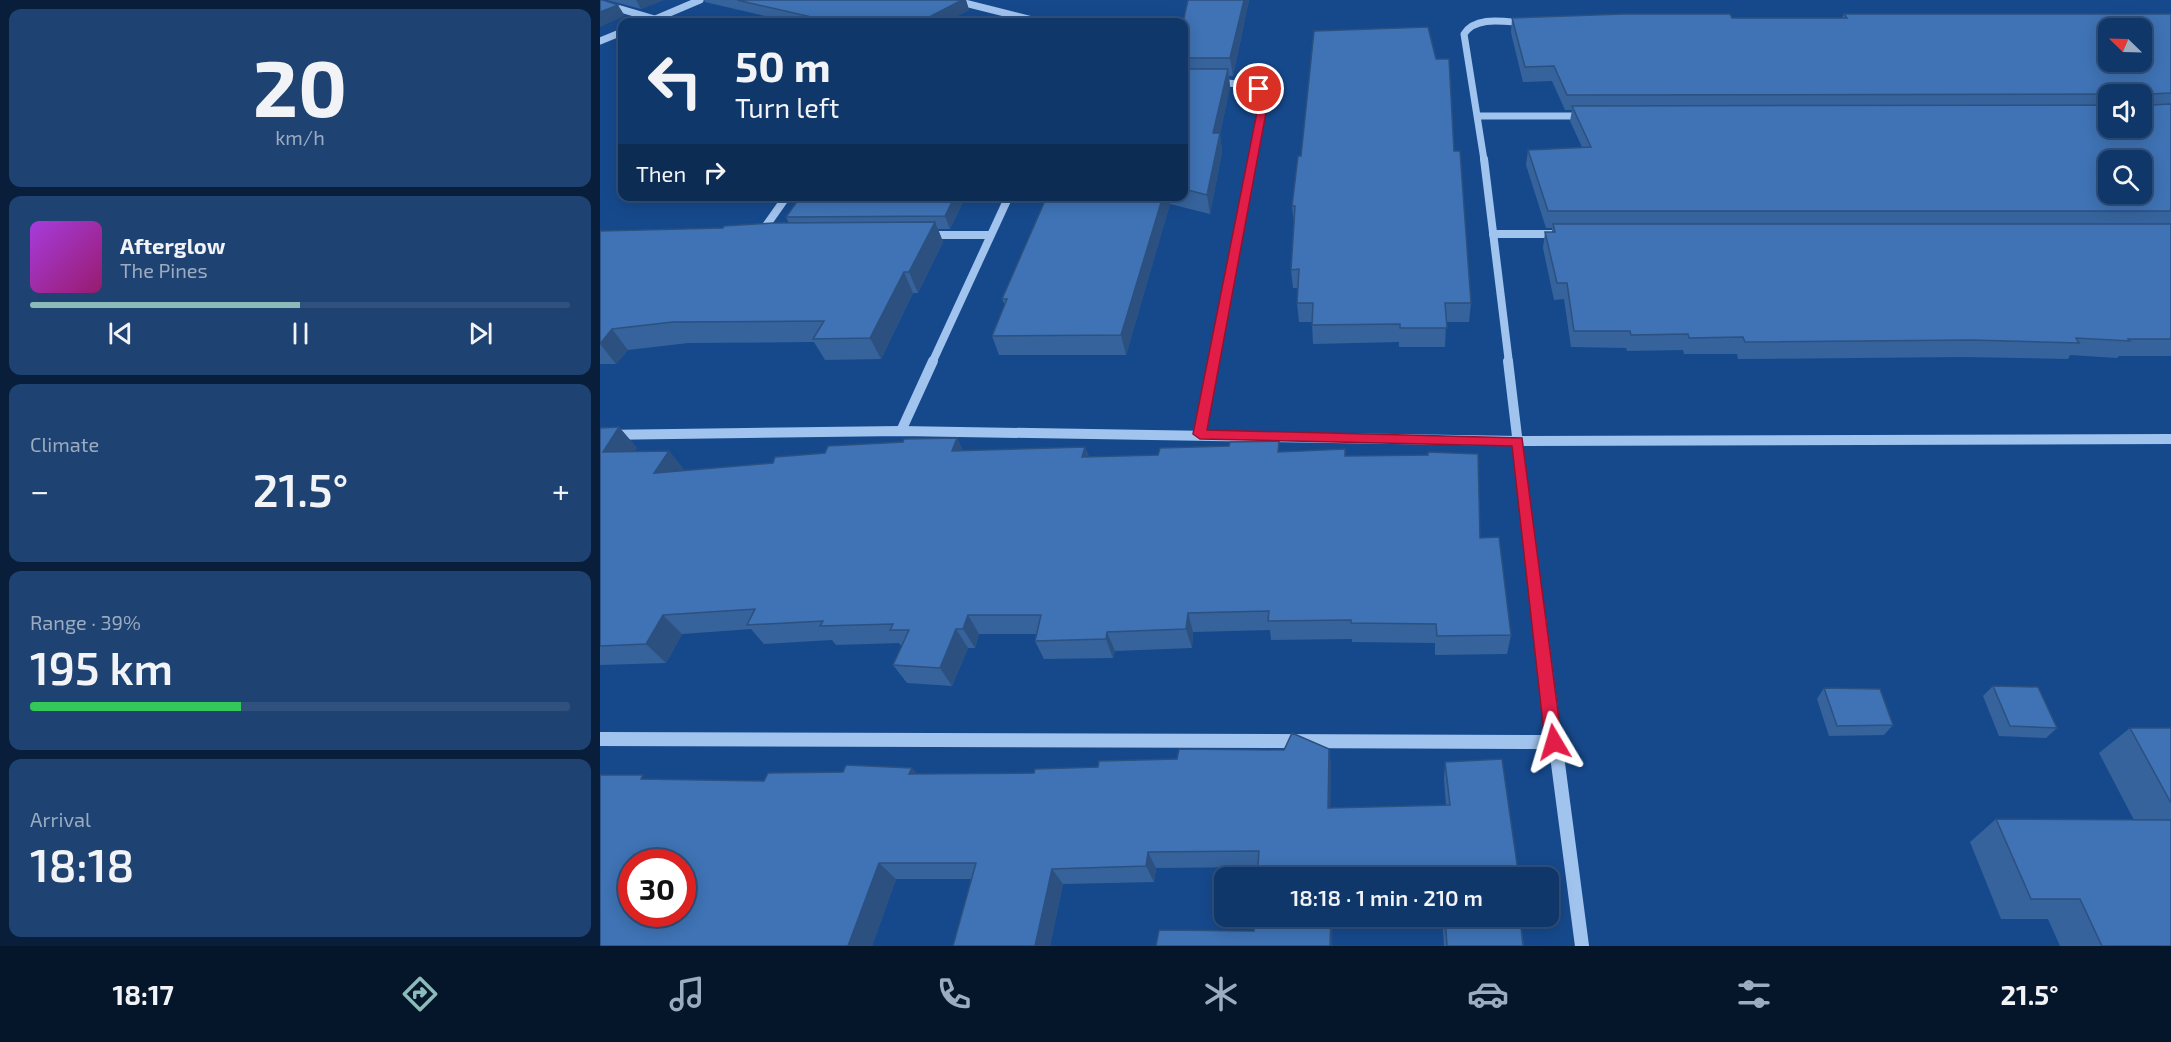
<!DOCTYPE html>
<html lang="en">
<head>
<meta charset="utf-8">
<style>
	body { margin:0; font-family:"Exo 2",sans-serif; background:#1e4271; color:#f1f3f6; height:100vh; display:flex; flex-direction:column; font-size:22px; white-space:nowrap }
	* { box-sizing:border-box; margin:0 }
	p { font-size:20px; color:#9cacc0 }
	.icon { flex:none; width:33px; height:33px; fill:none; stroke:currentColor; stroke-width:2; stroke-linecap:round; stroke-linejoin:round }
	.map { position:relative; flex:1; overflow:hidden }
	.panel { display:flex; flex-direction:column; gap:9px; padding:9px; background:#091e3a; width:600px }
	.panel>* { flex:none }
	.top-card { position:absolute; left:18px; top:18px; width:570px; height:183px; border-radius:12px; box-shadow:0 3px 15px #0003,0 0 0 2px #30517d; background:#103769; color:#f1f3f6; overflow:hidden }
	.needle { width:39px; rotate:293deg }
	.controls { position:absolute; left:1498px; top:18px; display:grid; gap:12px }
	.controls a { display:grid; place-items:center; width:54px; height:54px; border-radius:12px; background:#103769; box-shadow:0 3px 15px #0003,0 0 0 2px #30517d; font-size:30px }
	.speed { position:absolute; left:18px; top:849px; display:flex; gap:12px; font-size:30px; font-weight:700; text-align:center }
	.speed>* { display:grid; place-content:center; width:78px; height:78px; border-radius:50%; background:#103769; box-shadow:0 3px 15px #0003,0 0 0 2px #30517d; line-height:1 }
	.speed .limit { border:9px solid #d22; background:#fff; color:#111 }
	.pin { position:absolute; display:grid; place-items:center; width:51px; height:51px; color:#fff; margin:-26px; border:3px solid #fff; border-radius:50%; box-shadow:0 2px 6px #0007 }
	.me { position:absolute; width:66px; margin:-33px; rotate:353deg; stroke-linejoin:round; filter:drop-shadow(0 0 4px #0008) }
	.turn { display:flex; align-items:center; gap:21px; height:126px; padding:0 18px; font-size:27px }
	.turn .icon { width:78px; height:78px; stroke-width:2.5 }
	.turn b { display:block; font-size:42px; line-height:51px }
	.then { display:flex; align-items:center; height:57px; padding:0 18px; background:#0003; gap:12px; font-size:22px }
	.big { font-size:45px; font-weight:600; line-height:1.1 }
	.panel .widget { flex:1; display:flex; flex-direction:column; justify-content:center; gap:9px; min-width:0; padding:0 21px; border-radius:12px; background:#1e4271 }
	.panel .dial { align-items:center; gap:0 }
	.dial b { font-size:78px; line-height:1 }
	.song { display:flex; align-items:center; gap:18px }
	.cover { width:72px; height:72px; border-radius:9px; background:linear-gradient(135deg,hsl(280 70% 55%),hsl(320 70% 35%)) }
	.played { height:6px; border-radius:3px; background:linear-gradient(90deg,#8bbbb9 50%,#30517d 50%) }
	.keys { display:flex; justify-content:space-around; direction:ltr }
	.heat { display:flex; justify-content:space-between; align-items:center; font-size:33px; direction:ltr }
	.charge { height:9px; border-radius:4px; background:linear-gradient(90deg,#34c759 39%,#30517d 0) }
	.trip { position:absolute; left:614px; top:867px; width:345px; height:60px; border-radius:12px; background:#103769; box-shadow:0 3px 15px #0003,0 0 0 2px #30517d; font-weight:600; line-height:60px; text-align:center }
	.dock { display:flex; height:96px; justify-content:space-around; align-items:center; background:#06162a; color:#9cacc0 }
	.dock .icon { width:42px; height:42px }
	.dock .on { color:#8bbbb9 }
	.dock b { font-size:27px; color:#f1f3f6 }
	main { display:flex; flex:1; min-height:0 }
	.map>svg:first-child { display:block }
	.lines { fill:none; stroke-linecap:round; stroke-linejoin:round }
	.minor-far3 { stroke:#a1c4ef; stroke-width:7 }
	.minor-far2 { stroke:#a1c4ef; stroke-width:8 }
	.minor-far1 { stroke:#a1c4ef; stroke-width:10 }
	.minor { stroke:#a1c4ef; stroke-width:14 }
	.wall { fill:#36639c; fill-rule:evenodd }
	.shaded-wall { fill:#2c507f }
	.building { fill:#3f73b5; stroke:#2c507f; stroke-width:1.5; fill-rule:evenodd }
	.route { fill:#e11d48; stroke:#92132f; stroke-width:1.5 }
</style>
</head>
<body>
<main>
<section class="panel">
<div class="widget dial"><b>20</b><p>km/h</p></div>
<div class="widget">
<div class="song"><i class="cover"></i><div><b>Afterglow</b><p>The Pines</p></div></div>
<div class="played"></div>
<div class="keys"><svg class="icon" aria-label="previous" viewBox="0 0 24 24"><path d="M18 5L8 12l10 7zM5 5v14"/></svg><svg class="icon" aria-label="pause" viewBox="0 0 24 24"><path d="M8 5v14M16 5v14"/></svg><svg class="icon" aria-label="next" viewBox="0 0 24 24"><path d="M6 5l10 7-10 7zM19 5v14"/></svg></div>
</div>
<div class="widget"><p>Climate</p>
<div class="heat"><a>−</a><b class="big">21.5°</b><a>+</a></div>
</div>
<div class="widget"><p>Range · 39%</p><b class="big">195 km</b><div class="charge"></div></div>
<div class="widget"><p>Arrival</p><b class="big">18:18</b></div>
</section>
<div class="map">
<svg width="1571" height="946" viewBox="0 0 1571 946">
	<rect width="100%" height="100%" fill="#16498c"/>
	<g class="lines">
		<g class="minor-far3">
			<polyline points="353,0 440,22"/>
			<polyline points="0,3 65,22"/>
			<polyline points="53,20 100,0"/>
			<polyline points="0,41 22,32"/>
			<polyline points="617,82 648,85 664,97 652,160"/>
			<polyline points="879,116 984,116"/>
			<path d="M884 160 864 34C876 15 906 22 925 23"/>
		</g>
		<g class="minor-far2">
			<polyline points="884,159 909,363"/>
			<polyline points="161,233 187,196"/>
			<polyline points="893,234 959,234"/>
			<polyline points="327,235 390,235"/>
			<polyline points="332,363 409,196"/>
			<polyline points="613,363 652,159"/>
		</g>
		<g class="minor-far1">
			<polyline points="908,361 939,620"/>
			<polyline points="301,431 333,361"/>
			<polyline points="600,434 614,361"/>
			<polyline points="0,435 301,431 918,441 1571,439"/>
		</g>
		<g class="minor">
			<polyline points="939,619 982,946"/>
			<polyline points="0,739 954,742"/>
		</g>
	</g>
	<g class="wall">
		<polygon points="7,0 63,0 41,9"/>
		<polygon points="104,0 366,0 369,10 353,18 451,22 191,22 105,2"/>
		<polygon points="649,0 633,76 629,76 630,87 620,134 622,152 610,214 570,204 526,355 399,355 392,336 405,305 402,299 447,196 584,196 584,22"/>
		<path d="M1244 14H1571V356H1519L1517 358 1470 355 1468 359 1362 357 1138 359 1137 354H1084L1083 350 1027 351 1026 348 971 347 964 299 954 300 943 248 945 232H952V228H946L926 165 928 150 982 147 970 121 972 110H965L952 81 923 82 911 33 912 18H1242ZM1509 94H1542L1509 128Z"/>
		<polygon points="854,151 871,303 869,322 846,322 845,347 799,347 799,342 713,344 712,322 699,322 697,303 698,288 693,288 691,270 694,224 692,206"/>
		<polygon points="201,196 366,196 350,229 338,229 343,242 318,293 313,293 281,359 225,360 214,342 88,343 28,350 16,364 0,364 0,231 123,228 189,223 186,217"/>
		<polygon points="19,427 37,448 34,451 69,451 85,471 173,463 225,453 357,438 363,451 485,447 489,457 680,452 745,456 880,538 911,635 907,654 835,655 835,643 752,642 752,639 671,640 670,630 593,632 592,648 515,651 513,658 444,659 435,641 436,634 379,634 375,648 368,648 352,686 307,683 293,665 302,647 299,643 236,645 232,640 164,644 151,629 82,634 66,663 0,665 0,428"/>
		<polygon points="1393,686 1457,728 1446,738 1399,736 1383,696"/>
		<polygon points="1224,688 1293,725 1284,735 1229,736 1217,699"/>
		<polygon points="1530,728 1571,728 1571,946 1460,946 1448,919 1401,919 1370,842 1396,819 1534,820 1499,753"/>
		<polygon points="729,749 731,767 730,808 846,805 844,780 845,762 919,878 657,878 658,867 556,868 554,882 463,884 450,946 353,946 372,879 296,879 272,946 0,946 48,779 164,781 317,774 434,773 577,759"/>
		<polygon points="842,916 920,916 924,946 844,946"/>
	</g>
	<g class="shaded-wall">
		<polygon points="36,0 63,0 41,9"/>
		<polygon points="362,0 366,0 369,10 345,22 329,17"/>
		<polygon points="644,0 649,0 633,76 630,58"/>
		<polygon points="18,5 25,16 0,27 0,12"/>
		<polygon points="628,69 630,87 620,134 622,152 610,214 607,195 613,133"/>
		<polygon points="355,196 366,196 350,229 345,216"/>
		<polygon points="563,196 569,196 570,204 526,355 521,335"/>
		<polygon points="335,222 343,242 318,293 309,272"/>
		<polygon points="304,272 313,293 281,359 270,338"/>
		<polygon points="12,329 28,350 16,364 0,344"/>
		<polygon points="19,427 37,448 21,472 3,452"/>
		<polygon points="357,438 367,459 352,451"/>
		<polygon points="485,447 492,468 482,457"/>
		<polygon points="69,451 85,471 54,473"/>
		<polygon points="588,613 593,632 592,648 586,629"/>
		<polygon points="63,615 82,634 66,663 46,644"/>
		<polygon points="368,615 379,634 375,648 363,629"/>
		<polygon points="356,629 368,648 352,686 340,668"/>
		<polygon points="507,632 515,651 513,658 506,639"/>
		<polygon points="729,749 731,767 730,825 728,808"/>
		<polygon points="312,768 327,785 309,774"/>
		<polygon points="548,852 556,868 554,882 546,866"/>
		<polygon points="279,863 296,879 272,946 248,946"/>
		<polygon points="452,869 463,884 450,946 435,946"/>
		<polygon points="731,916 733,916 732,946 730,946"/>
	</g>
	<g class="building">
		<polygon points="0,0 3,0 18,5 0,12"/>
		<polygon points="137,0 362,0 329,17 451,21 449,22 217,22 202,18 207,16"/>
		<polygon points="588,0 644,0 630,58 584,58 583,22"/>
		<path d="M1023 14H1130L1132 18H1247L1244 14H1571V93L1551 94 1546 100 1551 105 1571 104V211H948L928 150 991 147 972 106 1509 105V128H1542V94L967 95 954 66 925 67 912 18ZM1509 28H1542V62H1509ZM1509 160H1542V194H1509Z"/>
		<polygon points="828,27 836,59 849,59 854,151 860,151 871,303 845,303 847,328 800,328 800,324 712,325 713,303 697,303 699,269 691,270 695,206 692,206 698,156 701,156 714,31"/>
		<polygon points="584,69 628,69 613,133 620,133 607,195 584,189"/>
		<polygon points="201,196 355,196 345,216 186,217"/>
		<polygon points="447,196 563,196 521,335 392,336 407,299 402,299"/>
		<polygon points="335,222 309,272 304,272 270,338 213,339 224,321 73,322 12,329 0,344 0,231 123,228 124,226 173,223"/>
		<polygon points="953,224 1571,224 1571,339 1528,339 1530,341 1476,338 1479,343 1372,340 1145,342 1143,337 1089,338 1088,334 1031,335 1030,331 974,331 967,283 957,283 945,232 955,232"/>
		<polygon points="19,427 3,452 69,451 54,473 173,463 175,457 225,453 228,446 303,442 304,439 357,438 352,451 485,447 482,457 558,455 560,448 629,446 630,442 679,441 678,452 745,449 745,456 828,455 828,452 878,454 880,538 899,537 911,635 837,636 836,624 751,623 751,620 668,621 669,611 588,613 586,629 507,632 506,639 435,641 441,615 368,615 363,629 356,629 340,668 293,665 309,630 290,630 293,624 220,626 223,621 147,625 155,609 63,615 46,644 0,646 0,428"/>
		<polygon points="1393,686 1438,687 1457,728 1410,726"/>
		<polygon points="1224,688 1280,689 1293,725 1237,726"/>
		<polygon points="1530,728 1571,728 1571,803"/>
		<path d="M692 733 729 749 728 808 850 805 845 762 902 759 919 878H842V870L732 872V878H657L659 851 548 852 546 866 452 869 435 946H353L376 863H279L248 946H0V775H43L41 779 164 781 168 773 243 772 246 765 312 768 309 774 434 773 435 769 498 767 499 761 577 759 579 749 684 750ZM32 862H82V914H32Z"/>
		<polygon points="1396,819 1571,820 1571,946 1502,946 1480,899 1431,899"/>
		<polygon points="655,916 731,916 730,946 556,946 559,930 654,931"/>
		<polygon points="845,916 920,916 923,946 847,946"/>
	</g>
	<polygon class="route" points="659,87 668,97 668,102 607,430 922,438 962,742 960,748 954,750 948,748 945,742 912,446 600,439 593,434 659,102 659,97 654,89"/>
</svg>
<div class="controls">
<a><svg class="needle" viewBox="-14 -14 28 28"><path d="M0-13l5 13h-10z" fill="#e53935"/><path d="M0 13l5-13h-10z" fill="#9cacc0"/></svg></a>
<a><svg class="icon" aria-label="sound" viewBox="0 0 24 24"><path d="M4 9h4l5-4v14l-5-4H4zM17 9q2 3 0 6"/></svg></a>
<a><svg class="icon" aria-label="search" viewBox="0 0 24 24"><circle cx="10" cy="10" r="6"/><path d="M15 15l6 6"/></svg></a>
</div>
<div class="speed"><div class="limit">30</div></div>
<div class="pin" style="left:659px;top:89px;background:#d93025"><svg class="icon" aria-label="arrive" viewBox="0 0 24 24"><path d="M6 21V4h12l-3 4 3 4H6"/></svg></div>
<svg class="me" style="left:954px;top:742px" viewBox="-20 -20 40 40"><path d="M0-17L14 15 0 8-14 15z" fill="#e11d48" stroke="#fff" stroke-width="4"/></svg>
<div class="trip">18:18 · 1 min · 210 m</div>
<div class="top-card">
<div class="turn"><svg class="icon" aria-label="left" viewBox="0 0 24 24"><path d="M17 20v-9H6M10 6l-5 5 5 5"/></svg><div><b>50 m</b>Turn left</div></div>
<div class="then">Then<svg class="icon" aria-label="right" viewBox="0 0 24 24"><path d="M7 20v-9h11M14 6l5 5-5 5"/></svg></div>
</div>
</div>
</main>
<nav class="dock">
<b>18:17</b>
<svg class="icon on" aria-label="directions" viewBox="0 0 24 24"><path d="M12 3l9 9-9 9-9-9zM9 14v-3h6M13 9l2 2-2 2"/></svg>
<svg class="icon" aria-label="music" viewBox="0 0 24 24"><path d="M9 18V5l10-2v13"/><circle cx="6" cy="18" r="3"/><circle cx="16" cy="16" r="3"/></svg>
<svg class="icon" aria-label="phone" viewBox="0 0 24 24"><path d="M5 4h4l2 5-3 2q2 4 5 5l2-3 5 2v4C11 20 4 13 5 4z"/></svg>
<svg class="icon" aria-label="climate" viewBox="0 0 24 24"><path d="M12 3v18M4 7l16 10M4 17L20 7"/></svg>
<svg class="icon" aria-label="car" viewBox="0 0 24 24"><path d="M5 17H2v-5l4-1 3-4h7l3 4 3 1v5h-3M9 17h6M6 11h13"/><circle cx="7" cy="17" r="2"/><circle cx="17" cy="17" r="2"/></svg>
<svg class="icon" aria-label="filters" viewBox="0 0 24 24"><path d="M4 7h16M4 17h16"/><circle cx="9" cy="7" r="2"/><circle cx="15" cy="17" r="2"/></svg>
<b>21.5°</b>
</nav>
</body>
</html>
